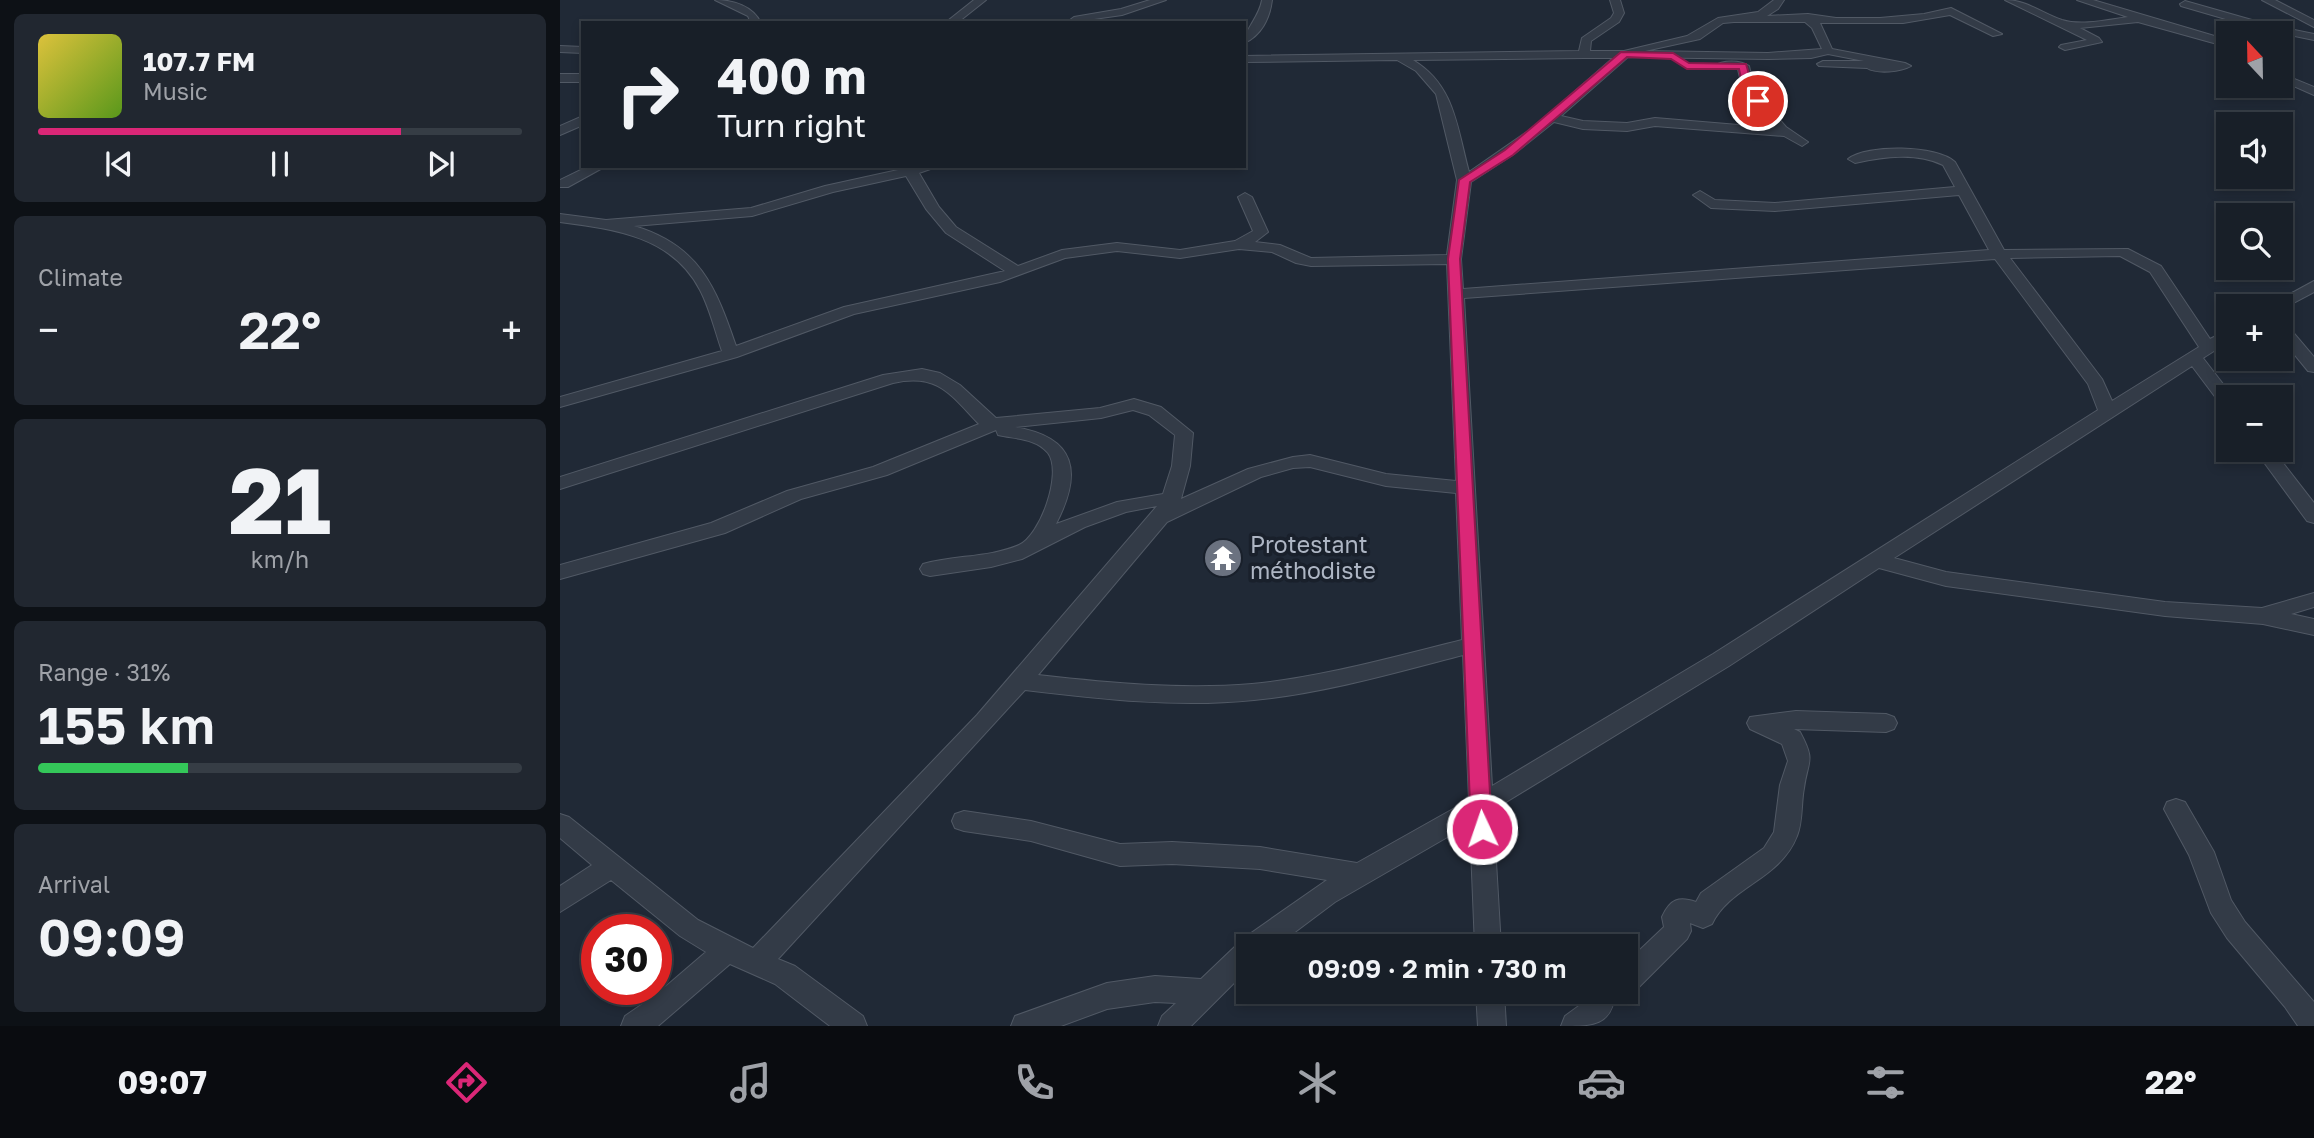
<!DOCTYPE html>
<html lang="en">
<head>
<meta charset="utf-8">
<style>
	body { margin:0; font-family:"Golos Text",sans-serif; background:#212730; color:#f1f3f6; height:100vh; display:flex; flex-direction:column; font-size:26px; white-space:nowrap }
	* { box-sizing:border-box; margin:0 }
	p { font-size:23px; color:#9fa2a8 }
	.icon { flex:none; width:38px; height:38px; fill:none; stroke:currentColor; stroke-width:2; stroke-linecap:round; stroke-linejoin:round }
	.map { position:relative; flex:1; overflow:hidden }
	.details { display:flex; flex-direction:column; gap:14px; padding:14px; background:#0d1116; width:560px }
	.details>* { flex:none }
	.guide { position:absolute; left:21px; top:21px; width:665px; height:147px; border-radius:0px; box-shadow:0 4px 10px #0003,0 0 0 2px #363d45; background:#181f28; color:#f1f3f6; overflow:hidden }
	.needle { width:46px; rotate:338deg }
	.fabs { position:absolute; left:1656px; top:21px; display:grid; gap:14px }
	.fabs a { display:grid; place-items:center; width:77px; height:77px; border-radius:0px; background:#181f28; box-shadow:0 4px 10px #0003,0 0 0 2px #363d45; font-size:35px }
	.speed { position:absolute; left:21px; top:914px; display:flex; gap:14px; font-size:35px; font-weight:700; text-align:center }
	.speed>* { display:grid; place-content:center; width:91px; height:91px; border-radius:50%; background:#181f28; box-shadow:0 4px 10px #0003,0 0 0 2px #363d45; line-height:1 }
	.speed .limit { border:10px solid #d22; background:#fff; color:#111 }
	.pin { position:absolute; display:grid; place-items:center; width:60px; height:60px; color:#fff; margin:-30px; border:4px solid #fff; border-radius:50%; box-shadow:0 2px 7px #0007 }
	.me { position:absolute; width:77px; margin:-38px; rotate:357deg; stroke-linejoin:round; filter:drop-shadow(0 0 5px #0008) }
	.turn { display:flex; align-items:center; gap:24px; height:147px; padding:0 21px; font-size:32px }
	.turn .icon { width:91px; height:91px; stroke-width:2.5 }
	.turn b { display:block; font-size:49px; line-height:60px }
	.big { font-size:52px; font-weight:600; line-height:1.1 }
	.details .widget { flex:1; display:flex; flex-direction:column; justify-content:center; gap:10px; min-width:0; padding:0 24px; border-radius:10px; background:#212730 }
	.details .dial { align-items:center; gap:0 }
	.dial b { font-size:91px; line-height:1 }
	.song { display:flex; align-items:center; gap:21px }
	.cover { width:84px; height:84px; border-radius:10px; background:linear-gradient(135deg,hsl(50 70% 55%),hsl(90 70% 35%)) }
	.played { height:7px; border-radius:4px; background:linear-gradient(90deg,#db2777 75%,#363d45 75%) }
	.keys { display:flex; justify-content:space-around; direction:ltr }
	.heat { display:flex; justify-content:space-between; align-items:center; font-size:38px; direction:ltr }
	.charge { height:10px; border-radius:5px; background:linear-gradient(90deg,#34c759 31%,#363d45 0) }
	.trip { position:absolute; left:676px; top:934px; width:402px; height:70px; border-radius:0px; background:#181f28; box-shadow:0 4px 10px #0003,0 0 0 2px #363d45; font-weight:600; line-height:70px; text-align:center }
	.dock { display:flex; height:112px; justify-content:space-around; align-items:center; background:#0a0c10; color:#9fa2a8 }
	.dock .icon { width:49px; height:49px }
	.dock .active { color:#db2777 }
	.dock b { font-size:32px; color:#f1f3f6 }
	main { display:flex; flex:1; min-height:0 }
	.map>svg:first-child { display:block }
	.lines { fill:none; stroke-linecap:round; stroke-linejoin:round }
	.street-casing { stroke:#515965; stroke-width:2 }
	.street { fill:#333b47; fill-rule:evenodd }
	.route { fill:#db2777; stroke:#8e194d; stroke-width:2 }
	.labels { text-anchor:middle; stroke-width:7; stroke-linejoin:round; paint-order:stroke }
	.poi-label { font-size:23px; fill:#aeb6c4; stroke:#19202b; text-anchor:start }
</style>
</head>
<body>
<main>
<section class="details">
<div class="widget">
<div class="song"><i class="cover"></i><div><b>107.7 FM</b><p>Music</p></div></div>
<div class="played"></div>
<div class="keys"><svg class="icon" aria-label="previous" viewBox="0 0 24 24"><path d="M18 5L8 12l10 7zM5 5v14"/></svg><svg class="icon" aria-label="pause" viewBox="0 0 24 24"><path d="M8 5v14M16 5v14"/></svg><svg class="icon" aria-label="next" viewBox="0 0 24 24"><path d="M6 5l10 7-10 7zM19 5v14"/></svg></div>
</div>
<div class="widget"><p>Climate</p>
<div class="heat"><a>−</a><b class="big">22°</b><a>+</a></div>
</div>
<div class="widget dial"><b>21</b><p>km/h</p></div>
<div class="widget"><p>Range · 31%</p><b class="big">155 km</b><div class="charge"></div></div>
<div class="widget"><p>Arrival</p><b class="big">09:09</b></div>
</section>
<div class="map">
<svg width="1754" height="1026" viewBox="0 0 1754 1026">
	<rect width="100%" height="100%" fill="#202936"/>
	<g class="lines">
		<defs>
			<g id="street">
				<path d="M155 0C173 0 193 6 201 23H191L188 16Z"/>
				<polygon points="414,0 426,0 397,23 385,23"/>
				<polygon points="590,0 606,0 562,15 506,23 514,17 561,9"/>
				<path d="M702 0H712C710 18 701 36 684 43 684 30 699 18 702 0Z"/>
				<path d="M1050 0H1060L1064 13 1059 22 1031 41 1030 51H1064L1127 36 1158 18 1198 12 1214 0H1224L1218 9 1207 16 1248 14 1276 18H1320L1364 14 1391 8 1442 34 1433 36 1390 15 1343 23H1260L1272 49 1345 63 1351 66C1341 72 1317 74 1307 68L1259 66 1257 64 1263 61H1304L1268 54 1251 58 1208 59 1068 57 1001 116 1023 121 1067 123 1095 118 1214 128 1183 92 1178 69H1160L1154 66C1162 60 1181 60 1189 66L1195 91 1226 127 1248 142 1242 146 1224 136 1095 126 1067 131 1023 129 994 122 954 154 911 182 901 259 903 289 1429 250 1399 195 1215 211 1151 208 1133 195 1140 191 1155 200 1215 203 1395 187 1383 165C1355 152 1324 157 1295 163L1288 159C1307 144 1377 145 1395 162L1444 250 1568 249 1601 266 1650 339 1668 330V342L1643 358 1673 397H1668V407L1662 406 1632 366 1334 558 1386 572 1605 602 1702 608 1754 593V607L1731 614 1754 619V635L1703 624 1605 616 1386 586 1319 568 1169 666 933 810 941 947H915L910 824 775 902 715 947H688V969L631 1026H598L602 1016 616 1003 595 1002 547 1009 501 1026H451L455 1016 547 983 595 976 641 979 684 938 767 880 700 869 612 864 560 866 471 841 404 831 395 828 392 821 395 814 404 811 471 821 560 844 612 842 700 847 797 863 909 800 903 655C834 673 765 693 694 700 618 708 540 699 465 690L218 959 235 966 303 1016 307 1026H270L215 984 170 964 98 1026H61L65 1016 97 994 146 952 120 936 51 880 0 912V886L32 865 0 838V814L9 817 138 920 193 948 417 715 597 506 566 512 525 527 462 559 431 567 370 576 363 574 360 569 363 564C394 555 429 558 459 545 480 536 503 473 488 453 476 438 455 439 438 435L436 430 327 475 241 499 165 533 0 579V565L151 523 227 491 313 467 419 424C390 394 378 373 333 383L0 489V477L323 375 362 369 380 373 400 385 436 418 540 408 574 399 601 407 633 433 630 466 621 499 688 469 733 457 750 455 826 474 896 481 887 264 751 266 736 263 712 252 679 249 620 258 557 251 505 258 440 282 294 314 177 357 0 407V397L162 351C155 331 150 309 140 290 112 236 54 229 0 222V214L46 220 191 208 265 186 338 170 335 166H379L359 173 379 207 396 227 458 266 502 250 557 243 620 250 675 241 693 231 678 197 685 193 692 197 708 232 695 242 720 245 751 258 887 255 897 180 876 94 856 71 837 60 684 62V56L1019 51 1022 38 1051 18 1054 13ZM1174 22H1245L1252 28 1262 49 1208 53 1085 51 1140 39 1163 23ZM1024 58H1053L974 127 909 172C897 128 895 85 853 60ZM346 176 366 209 386 233 445 271 284 307 176 346C156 287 139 245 74 226L192 216 273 192ZM1560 256 1590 272 1639 347 1552 401 1542 379 1450 258ZM1435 259 1528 384 1538 410 1153 654 932 786 904 298ZM573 410 589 415 615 435 612 466 603 494 557 502 496 524C523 472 516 437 455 427L541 418ZM750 467 826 486 896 493 902 640C833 657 763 677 692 684 621 690 549 683 478 675L607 522 701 477 733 468Z"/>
				<path d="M1445 0C1466 0 1482 13 1502 20 1521 26 1547 20 1568 17L1517 0H1533L1668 40V47L1578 22 1520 28 1539 38 1542 42 1505 50 1499 47 1501 45 1527 40Z"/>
				<polygon points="1702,0 1715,0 1754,20 1754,27"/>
				<polygon points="1625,1 1706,24 1754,34 1754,40 1700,29 1621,6 1620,4"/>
				<polygon points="0,46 23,47 23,53 0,52"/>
				<polygon points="1720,73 1754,87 1754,95 1720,80"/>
				<rect x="0" y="74" width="23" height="8"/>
				<polygon points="23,116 23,125 0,135 0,126"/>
				<polygon points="29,166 46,166 8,187 0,187 0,180"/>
				<polygon points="1754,281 1754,292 1722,309 1720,306 1708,306"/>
				<polygon points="1720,322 1726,324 1754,357 1754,372 1748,371 1720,337"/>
				<polygon points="1695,450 1713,450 1754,503 1754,523 1747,521"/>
				<path d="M1236 711 1326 714 1334 717 1337 723 1334 729 1326 732 1234 729 1240 732C1256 762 1248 759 1244 788 1241 803 1243 822 1237 836 1220 880 1170 886 1152 924L1143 928 1130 923 1131 931 1127 939 1076 990 1066 994 1062 992H1066V963L1104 927 1102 917C1110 899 1119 896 1136 902L1141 893 1204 848 1214 832 1220 785 1228 761 1222 744 1190 729 1187 723 1190 717Z"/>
				<polygon points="1616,799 1625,802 1654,852 1671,900 1685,922 1754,1002 1754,1026 1738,1026 1725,1007 1667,938 1651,913 1629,855 1604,809 1607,802"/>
				<polygon points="916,992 944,992 946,1026 918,1026"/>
				<path d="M1027 992H1055C1053 1026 1032 1026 1001 1026L1005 1016 1027 1000Z"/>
			</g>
		</defs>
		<use href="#street" class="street-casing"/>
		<use href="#street" class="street"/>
	</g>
	<polygon class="route" points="1061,52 1113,53 1129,63 1186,64 1194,91 1203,101 1194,103 1184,92 1179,69 1127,69 1111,59 1067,57 953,155 910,182 900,259 932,829 929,835 922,838 914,835 911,829 888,259 899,180 945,150"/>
	<defs>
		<symbol id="temple-disc" viewBox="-11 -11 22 22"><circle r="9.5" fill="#6b7280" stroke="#19202b"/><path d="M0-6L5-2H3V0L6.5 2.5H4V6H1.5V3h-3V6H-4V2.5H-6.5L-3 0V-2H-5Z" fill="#fff"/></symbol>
	</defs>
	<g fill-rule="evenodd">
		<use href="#temple-disc" x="641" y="536" width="44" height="44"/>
	</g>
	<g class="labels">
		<g class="poi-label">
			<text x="690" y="553">Protestant<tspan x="690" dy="26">méthodiste</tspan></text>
		</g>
	</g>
</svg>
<div class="fabs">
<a><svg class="needle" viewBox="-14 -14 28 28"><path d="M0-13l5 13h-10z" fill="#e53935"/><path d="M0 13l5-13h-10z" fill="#9fa2a8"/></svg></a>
<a><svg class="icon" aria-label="sound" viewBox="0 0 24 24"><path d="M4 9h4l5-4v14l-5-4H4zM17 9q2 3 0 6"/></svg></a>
<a><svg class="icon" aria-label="search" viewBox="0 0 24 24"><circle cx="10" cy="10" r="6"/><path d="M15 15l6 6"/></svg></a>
<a>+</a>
<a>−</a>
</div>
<div class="speed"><div class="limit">30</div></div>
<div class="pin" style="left:1198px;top:101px;background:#d93025"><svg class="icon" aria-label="arrive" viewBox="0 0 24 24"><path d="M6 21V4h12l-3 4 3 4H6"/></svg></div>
<svg class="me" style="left:922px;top:829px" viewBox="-20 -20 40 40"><circle r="17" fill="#db2777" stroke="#fff" stroke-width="3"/><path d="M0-11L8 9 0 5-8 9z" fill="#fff"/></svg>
<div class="trip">09:09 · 2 min · 730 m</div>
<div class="guide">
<div class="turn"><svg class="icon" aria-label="right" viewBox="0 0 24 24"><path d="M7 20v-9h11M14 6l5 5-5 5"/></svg><div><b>400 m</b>Turn right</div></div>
</div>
</div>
</main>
<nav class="dock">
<b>09:07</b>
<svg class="icon active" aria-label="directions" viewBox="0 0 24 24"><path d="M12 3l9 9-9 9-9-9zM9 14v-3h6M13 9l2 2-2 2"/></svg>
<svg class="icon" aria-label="music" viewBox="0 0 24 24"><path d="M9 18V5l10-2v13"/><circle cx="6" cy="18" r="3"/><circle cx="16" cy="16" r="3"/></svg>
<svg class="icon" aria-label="phone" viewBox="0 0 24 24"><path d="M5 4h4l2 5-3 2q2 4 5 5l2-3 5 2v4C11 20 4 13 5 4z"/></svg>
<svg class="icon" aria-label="climate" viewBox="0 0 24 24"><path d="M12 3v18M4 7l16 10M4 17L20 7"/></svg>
<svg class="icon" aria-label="car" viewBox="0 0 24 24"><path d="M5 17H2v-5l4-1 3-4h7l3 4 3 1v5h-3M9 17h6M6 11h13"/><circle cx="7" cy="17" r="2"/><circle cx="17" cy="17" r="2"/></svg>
<svg class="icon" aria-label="filters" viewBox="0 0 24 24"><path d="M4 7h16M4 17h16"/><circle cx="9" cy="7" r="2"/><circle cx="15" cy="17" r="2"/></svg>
<b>22°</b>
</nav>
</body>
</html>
